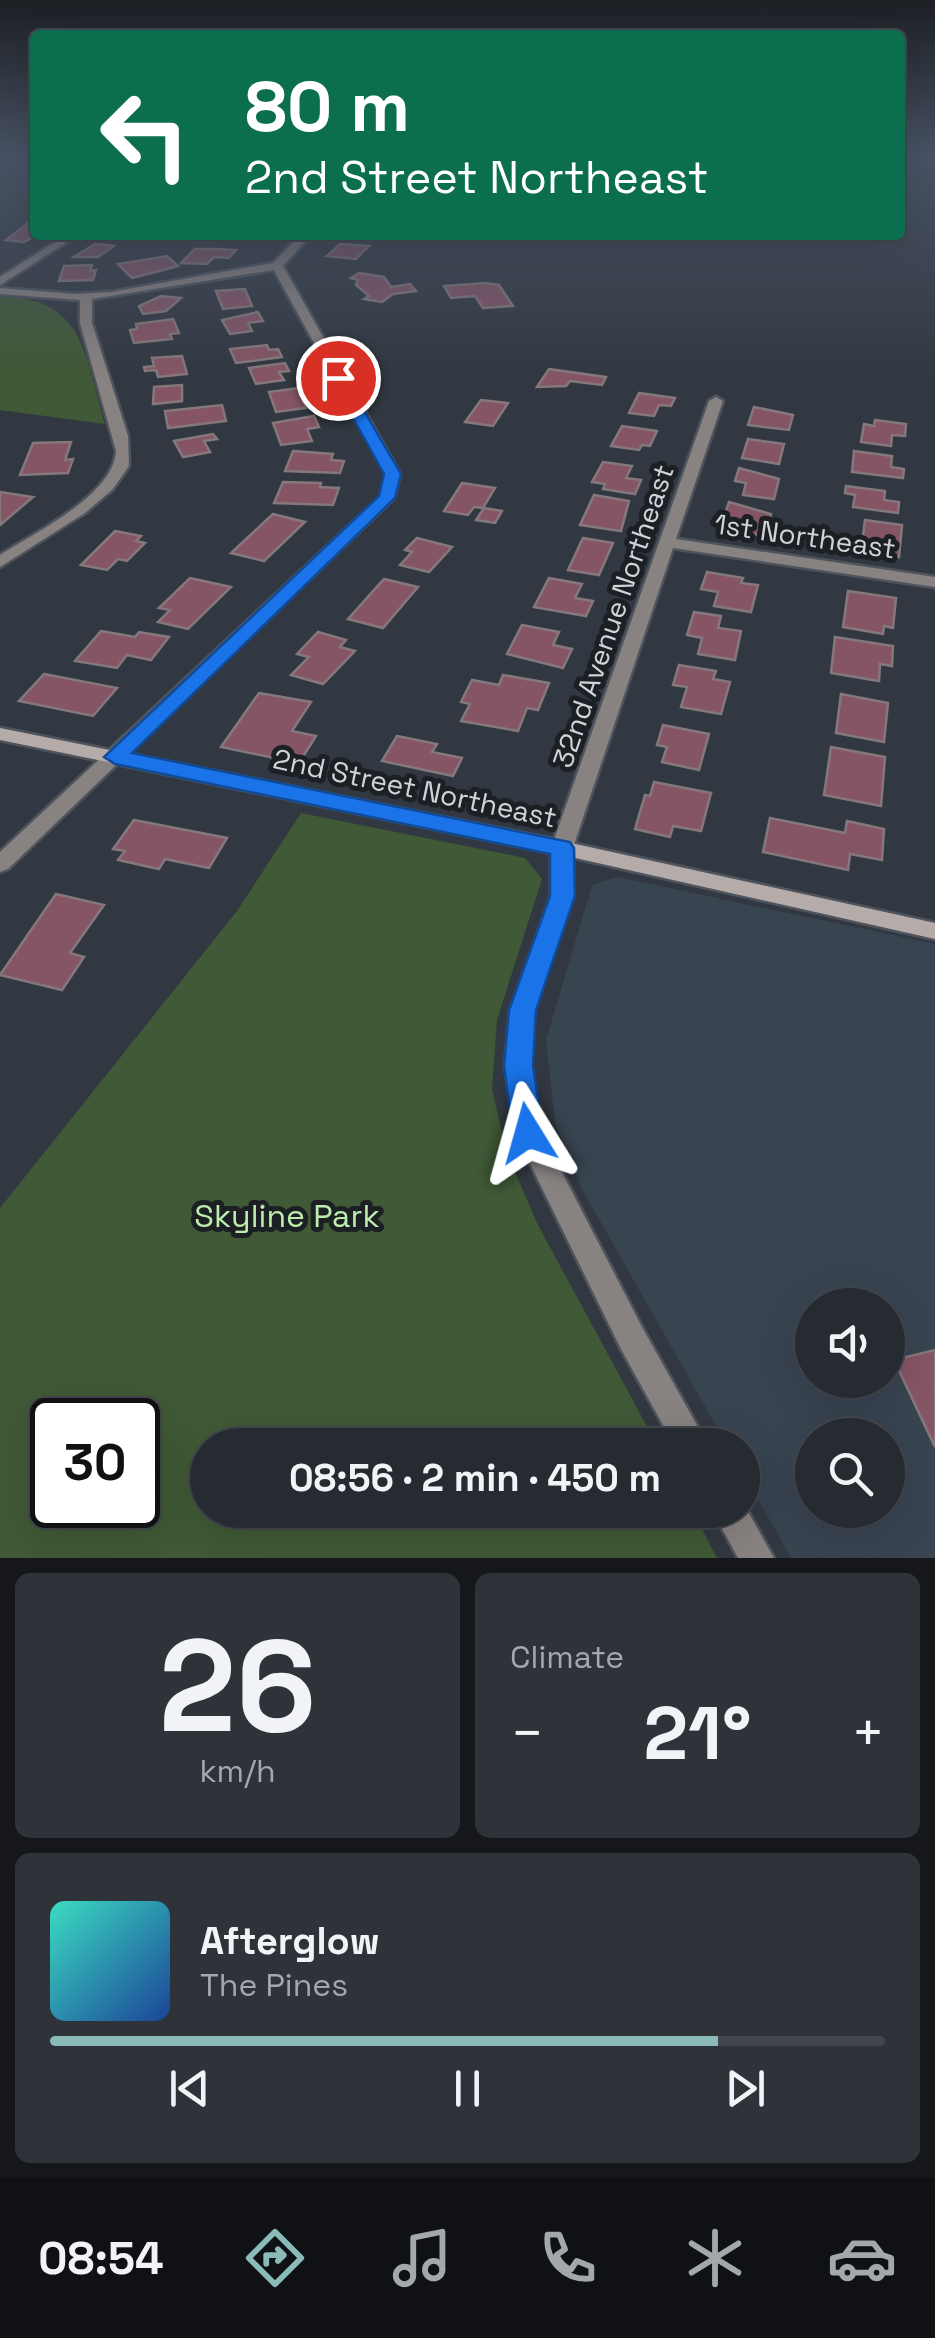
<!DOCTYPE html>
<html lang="en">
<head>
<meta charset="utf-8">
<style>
	body { margin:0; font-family:"Space Grotesk",sans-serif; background:#2e3239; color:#f1f3f6; height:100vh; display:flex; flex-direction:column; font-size:38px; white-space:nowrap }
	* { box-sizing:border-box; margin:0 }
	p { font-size:32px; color:#a4a7ab }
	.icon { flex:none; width:55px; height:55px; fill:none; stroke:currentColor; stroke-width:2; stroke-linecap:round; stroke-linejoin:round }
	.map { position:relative; height:1558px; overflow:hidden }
	.drawer { display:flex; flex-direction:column; gap:15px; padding:15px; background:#15171b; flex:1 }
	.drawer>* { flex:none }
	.hud { position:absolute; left:30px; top:30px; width:875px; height:210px; border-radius:10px; box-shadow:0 10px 40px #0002,0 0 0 2px #42464d; background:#0b6e4f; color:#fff; overflow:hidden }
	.controls { position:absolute; left:795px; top:1288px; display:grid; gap:20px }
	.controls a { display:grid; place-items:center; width:110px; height:110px; border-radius:50%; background:#262a31; box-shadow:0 10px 40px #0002,0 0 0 2px #42464d; font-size:50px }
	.speed { position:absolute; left:30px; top:1398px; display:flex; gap:20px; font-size:50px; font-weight:700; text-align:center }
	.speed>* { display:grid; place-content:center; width:130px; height:130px; border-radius:50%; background:#262a31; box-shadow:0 10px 40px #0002,0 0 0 2px #42464d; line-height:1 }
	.speed .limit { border:5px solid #111; border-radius:15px; background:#fff; color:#111 }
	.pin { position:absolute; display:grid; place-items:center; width:85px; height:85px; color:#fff; margin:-42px; border:5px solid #fff; border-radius:50%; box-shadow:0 2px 10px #0007 }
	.me { position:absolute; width:110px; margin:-55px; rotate:352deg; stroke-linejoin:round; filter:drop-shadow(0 0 8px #0008) }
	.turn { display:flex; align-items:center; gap:35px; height:210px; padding:0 50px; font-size:45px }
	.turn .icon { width:130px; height:130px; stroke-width:2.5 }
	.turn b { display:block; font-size:70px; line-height:85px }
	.big { font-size:75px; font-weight:600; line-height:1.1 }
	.drawer .card { flex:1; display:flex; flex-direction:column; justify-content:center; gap:15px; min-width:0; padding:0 35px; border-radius:15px; background:#2e3239 }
	.drawer .dial { align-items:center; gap:0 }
	.dial b { font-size:130px; line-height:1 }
	.song { display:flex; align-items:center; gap:30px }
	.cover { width:120px; height:120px; border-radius:15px; background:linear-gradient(135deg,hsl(170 70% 55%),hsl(220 70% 35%)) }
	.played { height:10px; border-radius:5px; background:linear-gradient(90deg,#8bbbb9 80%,#42464d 80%) }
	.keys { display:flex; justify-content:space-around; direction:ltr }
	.heat { display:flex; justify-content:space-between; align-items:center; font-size:55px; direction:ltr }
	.drawer .tiles { flex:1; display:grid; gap:15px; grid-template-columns:1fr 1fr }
	.card:last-child { grid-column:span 2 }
	.trip { position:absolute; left:190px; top:1428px; width:570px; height:100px; border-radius:50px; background:#262a31; box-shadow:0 10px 40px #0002,0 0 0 2px #42464d; font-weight:600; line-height:100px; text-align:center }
	.menu { display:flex; height:160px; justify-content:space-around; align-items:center; background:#0f1114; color:#a4a7ab }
	.menu .icon { width:70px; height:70px }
	.menu .current { color:#8bbbb9 }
	.menu b { font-size:45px; color:#f1f3f6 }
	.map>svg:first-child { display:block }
	.built { fill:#394451; fill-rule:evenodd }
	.green { fill:#405936; fill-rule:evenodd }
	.building { fill:#855565; stroke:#85787c; stroke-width:2.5 }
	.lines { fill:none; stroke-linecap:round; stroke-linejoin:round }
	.street-casing { stroke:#4e545d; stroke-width:5 }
	.secondary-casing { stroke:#4e545d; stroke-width:5 }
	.street { fill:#888281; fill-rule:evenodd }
	.secondary { fill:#b5aba9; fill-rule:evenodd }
	.route { fill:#1a73e8; stroke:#114b97; stroke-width:2.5 }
	.labels { text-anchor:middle; stroke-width:10; stroke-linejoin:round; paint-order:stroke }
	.street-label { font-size:28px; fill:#d0d4da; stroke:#1c1f23 }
	.near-park-label { font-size:32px; fill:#bdecac; stroke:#1c1f23 }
</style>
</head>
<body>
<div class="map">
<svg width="935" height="1558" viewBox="0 0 935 1558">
	<rect width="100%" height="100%" fill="#323841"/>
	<path class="built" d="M617 877 935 944V1558H791L743 1473 742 1445H727L582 1189 555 1122 546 1040 592 885ZM812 1305H888V1380H812ZM812 1435H888V1510H812Z"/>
	<g class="green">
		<path d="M0 297C86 296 85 359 105 424L0 410Z"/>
		<path d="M301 813 525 858 542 879 497 1020 492 1089 507 1154 538 1225 657 1445H208V1510H692L717 1558H0V1208L237 911ZM52 1420H138V1505H52Z"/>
	</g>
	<g class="building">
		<polygon points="28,223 35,224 35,232 31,235 35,236 24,242 6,240"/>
		<polygon points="95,244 114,246 98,257 74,257"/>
		<polygon points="340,244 369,246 356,259 327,256"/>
		<polygon points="195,249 216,249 236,250 229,258 214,257 207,264 181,263"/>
		<polygon points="167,256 178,266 132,278 118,264"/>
		<polygon points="92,265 90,271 96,270 93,280 59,281 64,266"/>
		<polygon points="359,273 384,277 391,287 410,284 416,291 393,294 382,302 364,299 369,296 356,285 358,280 351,278"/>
		<polygon points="486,283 499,285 513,306 483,308 475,296 451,298 444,286"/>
		<polygon points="245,289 252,306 223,309 216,291"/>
		<polygon points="161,296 181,298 166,311 143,314 139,306"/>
		<polygon points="258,312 263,321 248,323 252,331 230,334 222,320"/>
		<polygon points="173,319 179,333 170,334 172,339 134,343 130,330 137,329 136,324"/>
		<polygon points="267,345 269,350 278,349 282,357 236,363 230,349"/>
		<polygon points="182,356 187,374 158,377 156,370 145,371 144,367 154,366 152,358"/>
		<polygon points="285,363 289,371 279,372 284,380 256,384 249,368"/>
		<polygon points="549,369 606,377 602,385 570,381 566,386 537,387"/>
		<polygon points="182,385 182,401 153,404 154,387"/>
		<polygon points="298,388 306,408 276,412 269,392"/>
		<polygon points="639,393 675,398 671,406 659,405 654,416 629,413"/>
		<polygon points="481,400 508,403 493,426 465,422"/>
		<polygon points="222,405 226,421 168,428 165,411"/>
		<polygon points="754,407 793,415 789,430 748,425"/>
		<polygon points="314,416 319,427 307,429 312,441 281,445 273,423"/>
		<polygon points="875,420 906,424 905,436 892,435 891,446 861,442 864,424 874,426"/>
		<polygon points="622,426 657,431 650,446 642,445 639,450 611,446"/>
		<polygon points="213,434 217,439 204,441 210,452 183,457 174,441"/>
		<polygon points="748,439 784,444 779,464 742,458"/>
		<polygon points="71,442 65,460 73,459 68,473 20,475 33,443"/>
		<polygon points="293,451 333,454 331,460 344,461 340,473 285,471"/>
		<polygon points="854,451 892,456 891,467 904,469 903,478 852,472"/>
		<polygon points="603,462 632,466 626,478 641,480 635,494 603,489 605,484 592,482"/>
		<polygon points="739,468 779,479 774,499 743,495 746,483 735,481"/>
		<polygon points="283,482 321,483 320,487 339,488 333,505 274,503"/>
		<polygon points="462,483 495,488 483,508 474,507 468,515 444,511"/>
		<polygon points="846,486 885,491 884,500 899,502 898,513 853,507 855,495 845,493"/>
		<polygon points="0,492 33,497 0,525"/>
		<polygon points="594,495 629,501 621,531 580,525"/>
		<polygon points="729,502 771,514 765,536 720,529"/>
		<polygon points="484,508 502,511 495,523 476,520"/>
		<polygon points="273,514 305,522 264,561 231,553"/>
		<polygon points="865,520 902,525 899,557 861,552"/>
		<polygon points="115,531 141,536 136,541 145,543 127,561 118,559 107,570 81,565"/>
		<polygon points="417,538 452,547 429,572 400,565 412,552 405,550"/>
		<polygon points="583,538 613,543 599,575 568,570"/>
		<polygon points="707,572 743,578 741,583 758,585 751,612 714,606 718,592 701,589"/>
		<polygon points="190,578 231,587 188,629 158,622 170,610 159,608"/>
		<polygon points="549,578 582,584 575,598 593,601 586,616 534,607"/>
		<polygon points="384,579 418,587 383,628 348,619"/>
		<polygon points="848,591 896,598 893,628 884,626 883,634 843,627"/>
		<polygon points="694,612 721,616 718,628 741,631 735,660 698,654 702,638 687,635"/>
		<polygon points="522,625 559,632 553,645 572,649 563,668 507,654"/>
		<polygon points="101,631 135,637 139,632 169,637 151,660 127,655 117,668 75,661"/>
		<polygon points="318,632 346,640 340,647 355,651 323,684 291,675 309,657 297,654"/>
		<polygon points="835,637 893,646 892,666 880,664 879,681 831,673"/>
		<polygon points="679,665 716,671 713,679 730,682 721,714 681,707 687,687 673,685"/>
		<polygon points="44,674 117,688 93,716 19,701"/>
		<polygon points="503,675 549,683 538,710 527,708 518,731 461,721 470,704 461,702 472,680 499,685"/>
		<polygon points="259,693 311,702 292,731 316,736 299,763 221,747"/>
		<polygon points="841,694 888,703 884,742 836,733"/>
		<polygon points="663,725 709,734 699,770 662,762 667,747 657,745"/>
		<polygon points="397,736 437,744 432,752 462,758 453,776 382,761"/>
		<polygon points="831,747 885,757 881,806 824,795"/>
		<polygon points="654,782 711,793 701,831 673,826 670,837 635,829 645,795 650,796"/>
		<polygon points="770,818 845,833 847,821 884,829 882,860 850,854 848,870 763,852"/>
		<polygon points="134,820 227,838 209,868 165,859 159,869 118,860 125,851 113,849"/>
		<polygon points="56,894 104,905 70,953 84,957 62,990 0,975"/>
		<polygon points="935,1350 935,1447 894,1360"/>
	</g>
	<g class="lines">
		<defs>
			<g id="street">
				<polygon points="66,235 78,235 0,285 0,277"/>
				<path d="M300 235H311L283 266 400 474 394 498 8 869 0 872V852L380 497 386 474 274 270 92 299V323L128 436 129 466 113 489 85 513 0 567V555C34 533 114 495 116 451L80 323V300L0 294V288L75 294 111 292 273 263Z"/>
				<polygon points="716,397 723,401 676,539 935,577 935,587 673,548 573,848 573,896 534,1011 531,1066 541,1132 643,1329 708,1445 674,1445 621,1349 515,1133 505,1066 510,1011 551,896 551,848 709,401"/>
				<polygon points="742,1501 774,1558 738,1558 712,1510 742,1510"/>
			</g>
			<polygon id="secondary" points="0,728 562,841 935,923 935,939 562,855 0,740"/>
		</defs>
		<use href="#street" class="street-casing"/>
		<use href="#secondary" class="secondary-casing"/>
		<use href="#street" class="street"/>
		<use href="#secondary" class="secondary"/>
	</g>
	<linearGradient id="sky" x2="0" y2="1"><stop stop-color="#1c1f24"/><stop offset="0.42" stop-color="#495365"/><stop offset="1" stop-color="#495365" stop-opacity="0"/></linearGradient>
	<rect width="935" height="375" fill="url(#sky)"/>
	<polygon class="route" points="338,373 345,378 401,474 395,498 132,753 570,842 574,848 575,896 536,1010 533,1066 543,1133 539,1142 528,1146 517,1142 513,1133 504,1066 509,1010 550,896 550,854 115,764 104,757 379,496 384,474 331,378"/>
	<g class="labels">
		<g class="street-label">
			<text transform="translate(805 536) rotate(8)" y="10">1st Northeast</text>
			<text transform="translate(613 616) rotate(-71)" y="10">32nd Avenue Northeast</text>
			<text transform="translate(415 788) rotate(12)" y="10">2nd Street Northeast</text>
		</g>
		<g class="near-park-label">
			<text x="287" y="1227">Skyline Park</text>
		</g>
	</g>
</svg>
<div class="controls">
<a><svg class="icon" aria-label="sound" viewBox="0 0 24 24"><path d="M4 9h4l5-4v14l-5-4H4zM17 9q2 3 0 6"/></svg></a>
<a><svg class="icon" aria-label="search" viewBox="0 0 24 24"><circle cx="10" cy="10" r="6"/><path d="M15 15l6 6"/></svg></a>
</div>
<div class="speed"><div class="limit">30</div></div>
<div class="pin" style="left:338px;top:378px;background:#d93025"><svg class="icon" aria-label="arrive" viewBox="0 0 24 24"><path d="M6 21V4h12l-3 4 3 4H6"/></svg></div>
<svg class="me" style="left:528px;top:1133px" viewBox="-20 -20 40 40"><path d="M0-17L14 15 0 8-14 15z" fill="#1a73e8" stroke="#fff" stroke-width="4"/></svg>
<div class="trip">08:56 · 2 min · 450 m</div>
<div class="hud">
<div class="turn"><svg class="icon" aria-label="left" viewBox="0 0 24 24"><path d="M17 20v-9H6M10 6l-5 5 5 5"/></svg><div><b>80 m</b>2nd Street Northeast</div></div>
</div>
</div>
<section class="drawer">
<div class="tiles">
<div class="card dial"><b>26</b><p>km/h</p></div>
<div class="card"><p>Climate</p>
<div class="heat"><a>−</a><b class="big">21°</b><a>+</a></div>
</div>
<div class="card">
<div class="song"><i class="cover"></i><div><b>Afterglow</b><p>The Pines</p></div></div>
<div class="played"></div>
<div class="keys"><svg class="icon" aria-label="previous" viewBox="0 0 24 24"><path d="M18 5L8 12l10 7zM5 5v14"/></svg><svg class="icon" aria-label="pause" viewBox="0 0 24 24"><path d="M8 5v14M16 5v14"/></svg><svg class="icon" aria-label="next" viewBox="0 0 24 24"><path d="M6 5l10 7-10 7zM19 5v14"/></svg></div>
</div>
</div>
</section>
<nav class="menu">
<b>08:54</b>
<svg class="icon current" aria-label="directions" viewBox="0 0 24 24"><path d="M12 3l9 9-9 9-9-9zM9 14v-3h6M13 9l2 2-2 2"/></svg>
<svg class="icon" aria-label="music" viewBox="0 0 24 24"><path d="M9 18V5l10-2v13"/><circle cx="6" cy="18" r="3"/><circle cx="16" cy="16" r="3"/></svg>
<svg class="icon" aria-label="phone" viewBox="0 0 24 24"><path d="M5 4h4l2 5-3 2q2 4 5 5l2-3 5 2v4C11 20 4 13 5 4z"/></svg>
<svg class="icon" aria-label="climate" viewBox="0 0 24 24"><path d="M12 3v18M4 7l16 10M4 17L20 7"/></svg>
<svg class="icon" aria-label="car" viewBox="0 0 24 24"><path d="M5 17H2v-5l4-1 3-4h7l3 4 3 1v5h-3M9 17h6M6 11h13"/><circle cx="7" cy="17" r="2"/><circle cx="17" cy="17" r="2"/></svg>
</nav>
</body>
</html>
